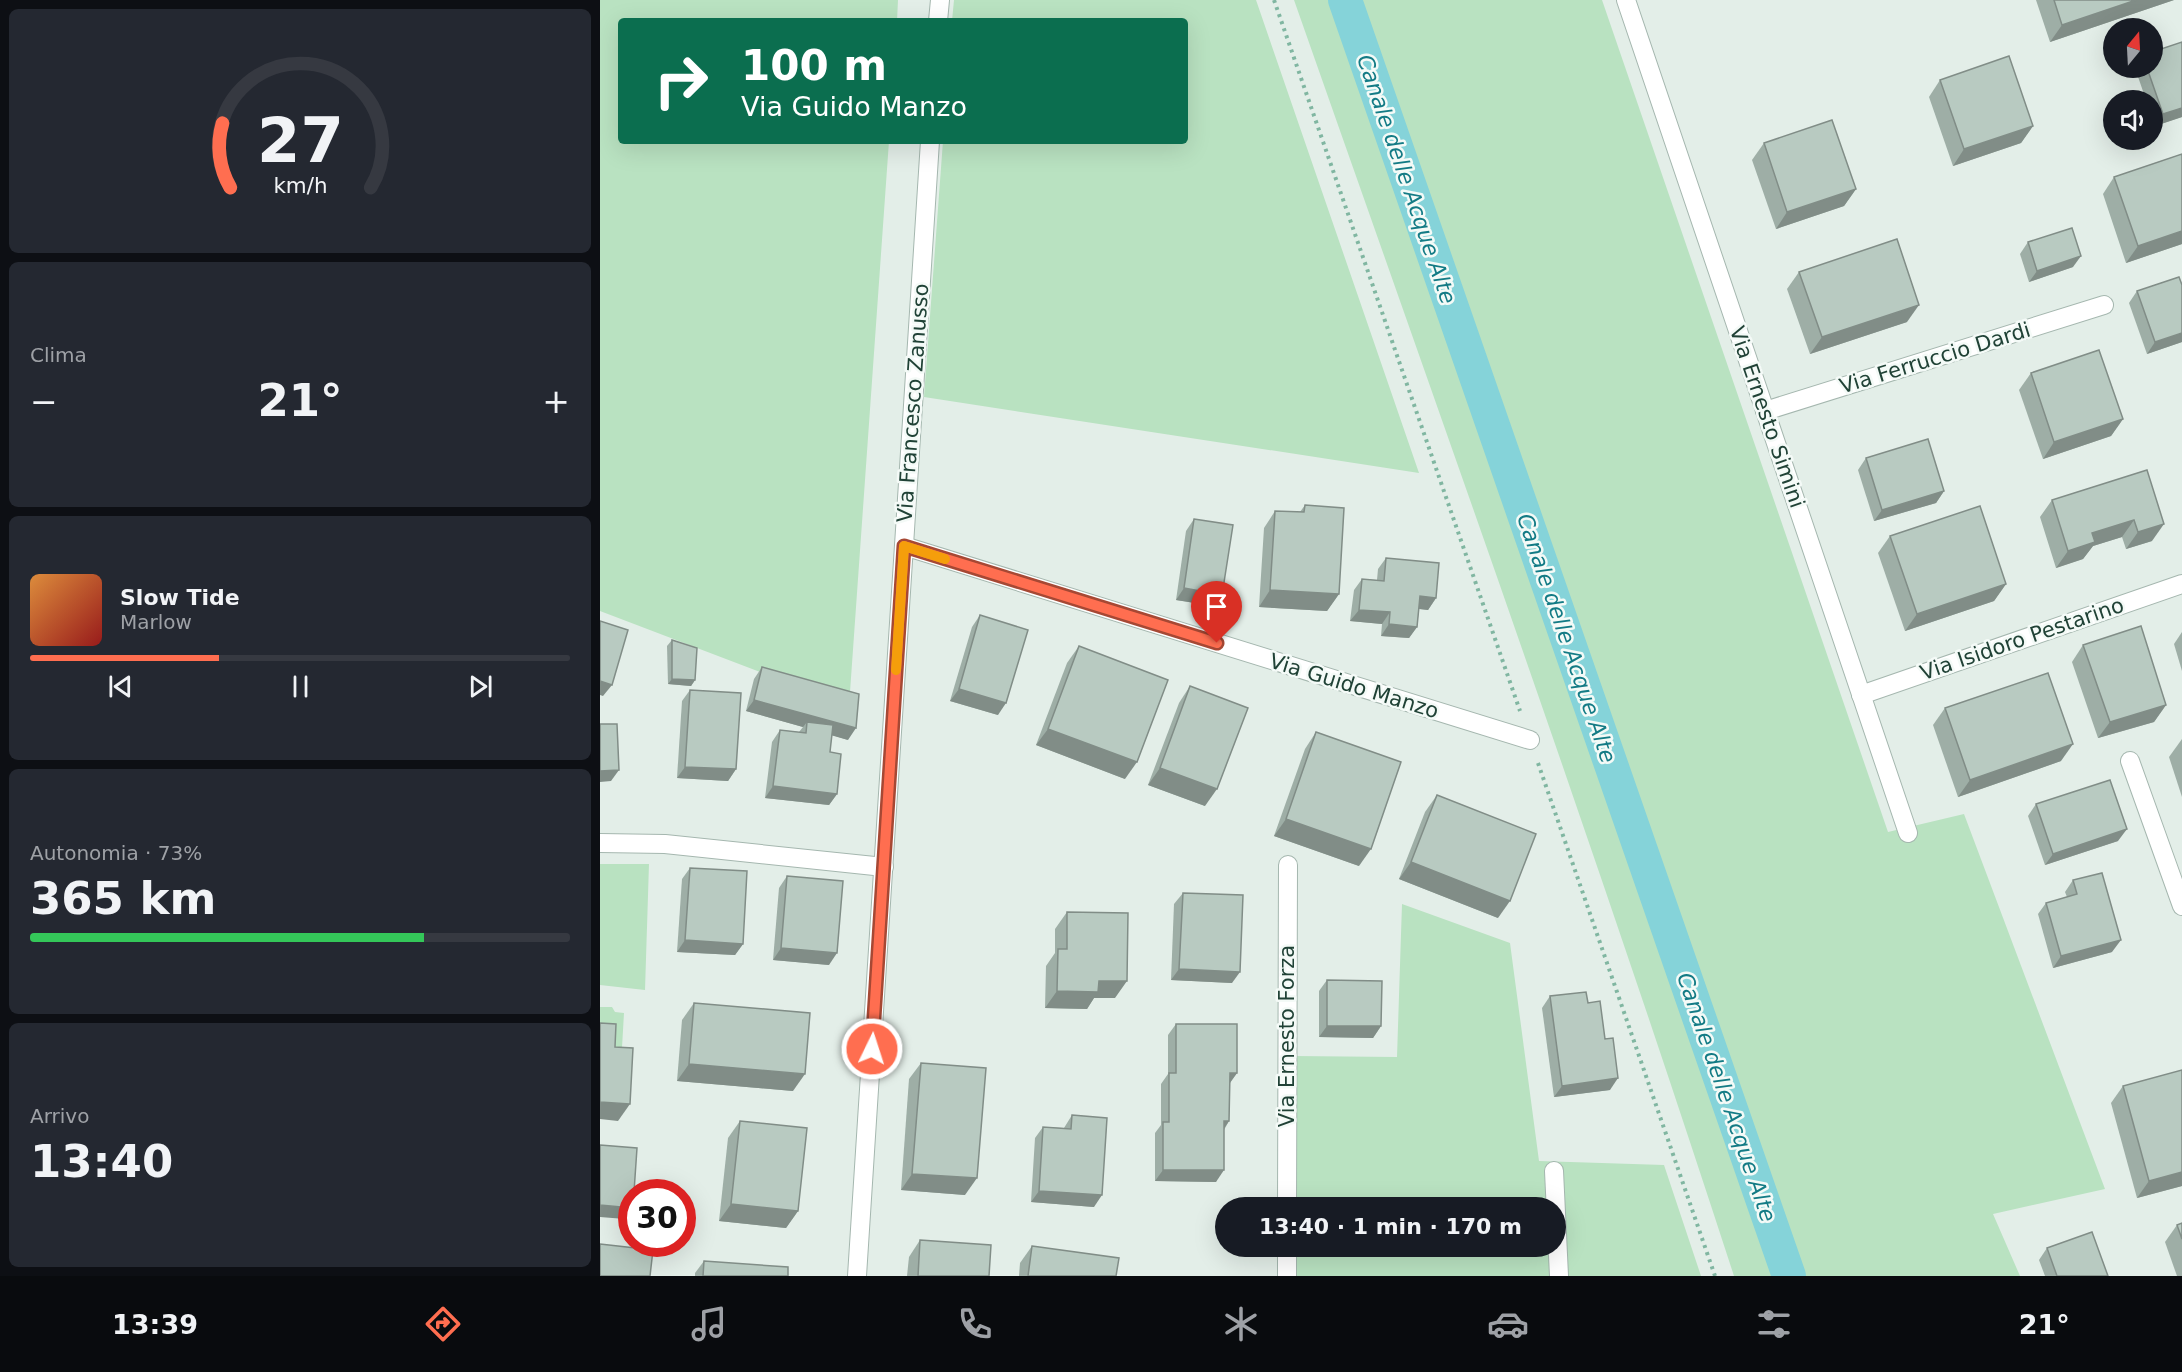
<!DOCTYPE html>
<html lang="it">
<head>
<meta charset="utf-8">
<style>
	body { margin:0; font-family:"DejaVu Sans",sans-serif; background:#242831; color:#f1f3f6; height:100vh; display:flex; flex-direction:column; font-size:22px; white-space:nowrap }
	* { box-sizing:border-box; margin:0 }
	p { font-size:20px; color:#9ea1a6 }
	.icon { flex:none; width:33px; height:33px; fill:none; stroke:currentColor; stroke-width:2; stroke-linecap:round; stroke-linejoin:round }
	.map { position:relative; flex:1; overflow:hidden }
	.details { display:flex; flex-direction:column; gap:9px; padding:9px; background:#0d0f14; width:600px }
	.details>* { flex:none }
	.guide { position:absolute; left:18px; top:18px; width:570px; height:126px; border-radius:6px; box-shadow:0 6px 24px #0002; background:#0b6e4f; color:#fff; overflow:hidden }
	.needle { width:39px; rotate:18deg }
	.fabs { position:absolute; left:1503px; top:18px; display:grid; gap:12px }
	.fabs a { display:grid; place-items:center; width:60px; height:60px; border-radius:50%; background:#171b24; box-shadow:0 6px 24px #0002; font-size:30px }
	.speed { position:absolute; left:18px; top:1179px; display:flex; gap:12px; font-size:30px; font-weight:700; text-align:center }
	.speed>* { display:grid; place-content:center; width:78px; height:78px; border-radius:50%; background:#171b24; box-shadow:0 6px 24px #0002; line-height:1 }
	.speed .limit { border:9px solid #d22; background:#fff; color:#111 }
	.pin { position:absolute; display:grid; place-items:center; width:51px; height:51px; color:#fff; margin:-62px -26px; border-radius:50% 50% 50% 0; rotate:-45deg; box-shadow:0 0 6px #0007 }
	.pin .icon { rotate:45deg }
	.me { position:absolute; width:66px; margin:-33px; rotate:4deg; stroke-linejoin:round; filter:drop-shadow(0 0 4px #0008) }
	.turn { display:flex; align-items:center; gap:21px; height:126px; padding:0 24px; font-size:27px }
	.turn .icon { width:78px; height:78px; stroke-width:2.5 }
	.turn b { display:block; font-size:42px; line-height:51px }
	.big { font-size:45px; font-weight:600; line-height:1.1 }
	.details .tile { flex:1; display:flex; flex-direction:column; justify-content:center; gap:9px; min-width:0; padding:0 21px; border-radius:9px; background:#242831 }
	.details .dial { align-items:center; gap:0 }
	.dial svg { height:156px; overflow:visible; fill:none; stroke:#363941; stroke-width:7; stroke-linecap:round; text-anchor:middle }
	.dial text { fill:#f1f3f6; stroke:none }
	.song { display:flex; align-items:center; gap:18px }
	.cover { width:72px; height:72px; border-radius:9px; background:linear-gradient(135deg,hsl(30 70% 55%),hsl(0 70% 35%)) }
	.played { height:6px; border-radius:3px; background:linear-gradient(90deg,#ff6e50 35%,#363941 35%) }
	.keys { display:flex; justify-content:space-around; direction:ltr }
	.heat { display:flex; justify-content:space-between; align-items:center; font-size:33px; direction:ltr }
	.charge { height:9px; border-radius:4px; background:linear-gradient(90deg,#34c759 73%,#363941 0) }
	.trip { position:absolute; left:615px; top:1197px; width:351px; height:60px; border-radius:30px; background:#171b24; box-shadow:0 6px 24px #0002; font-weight:600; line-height:60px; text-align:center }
	.tab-bar { display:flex; height:96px; justify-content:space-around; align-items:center; background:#090b0e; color:#9ea1a6 }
	.tab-bar .icon { width:42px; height:42px }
	.tab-bar .current { color:#ff6e50 }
	.tab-bar b { font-size:27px; color:#f1f3f6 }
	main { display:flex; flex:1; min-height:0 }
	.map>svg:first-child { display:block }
	.green { fill:#b9e2c1 }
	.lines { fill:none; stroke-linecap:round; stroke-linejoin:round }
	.canal { stroke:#85d3d9; stroke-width:34 }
	.minor-casing { stroke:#a5b7af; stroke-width:20 }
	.path { stroke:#80b6a1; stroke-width:4; stroke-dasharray:3 4.5; stroke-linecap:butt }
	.minor { stroke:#fff; stroke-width:18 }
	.wall { fill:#9eaea6 }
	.shaded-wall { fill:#818d87 }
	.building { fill:#b8cac1; stroke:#818d87; stroke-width:1.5 }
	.route-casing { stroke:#a64834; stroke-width:15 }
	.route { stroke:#ff6e50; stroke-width:10 }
	.slow { stroke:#f59e0b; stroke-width:10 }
	.labels { text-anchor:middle; stroke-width:5; stroke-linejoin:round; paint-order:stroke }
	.street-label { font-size:21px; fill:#204236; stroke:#f4faf7 }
	.water-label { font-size:22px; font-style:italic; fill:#137b85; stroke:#f4faf7 }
</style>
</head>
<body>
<main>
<section class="details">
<div class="tile dial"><svg viewBox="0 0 100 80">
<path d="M14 69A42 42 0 1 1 86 69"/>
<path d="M14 69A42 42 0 0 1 10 36" stroke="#ff6e50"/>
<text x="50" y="56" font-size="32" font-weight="700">27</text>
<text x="50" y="72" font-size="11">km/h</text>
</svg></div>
<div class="tile"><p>Clima</p>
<div class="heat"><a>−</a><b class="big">21°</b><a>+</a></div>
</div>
<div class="tile">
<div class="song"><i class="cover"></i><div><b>Slow Tide</b><p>Marlow</p></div></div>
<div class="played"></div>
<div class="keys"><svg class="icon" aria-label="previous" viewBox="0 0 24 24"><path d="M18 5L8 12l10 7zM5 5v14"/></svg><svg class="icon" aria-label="pause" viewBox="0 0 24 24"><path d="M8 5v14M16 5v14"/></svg><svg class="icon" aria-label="next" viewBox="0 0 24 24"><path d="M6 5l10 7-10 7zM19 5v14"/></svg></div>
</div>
<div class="tile"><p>Autonomia · 73%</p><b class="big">365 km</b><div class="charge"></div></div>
<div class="tile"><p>Arrivo</p><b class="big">13:40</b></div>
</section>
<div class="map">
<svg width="1582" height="1276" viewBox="0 0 1582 1276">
	<rect width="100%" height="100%" fill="#e3eee8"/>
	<g class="green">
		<polygon points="0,0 298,0 297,21 21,21 21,141 289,141 249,706 0,611"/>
		<polygon points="354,0 656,0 819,473 324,397 343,141 585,141 585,21 352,21"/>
		<path d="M694 0H1002L1288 832 1364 814 1505 1189 1393 1214 1420 1276H1134C995 848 843 424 694 0Z"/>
		<polygon points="0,864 49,864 45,990 0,985"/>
		<polygon points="802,904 910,943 939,1161 1064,1165 1101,1276 691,1276 691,1247 956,1246 956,1208 692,1207 693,1056 797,1057"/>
		<polygon points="0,1007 12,1007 15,1012 24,1013 21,1065 0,1041"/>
	</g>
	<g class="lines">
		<polyline class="canal" points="745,0 1189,1276"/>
		<defs>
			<g id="minor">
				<polyline points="1026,0 1308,833"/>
				<polyline points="338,21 340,0"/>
				<polyline points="1165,411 1504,305"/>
				<polyline points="304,546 930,740"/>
				<polyline points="1261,695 1582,584"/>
				<polyline points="1530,761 1582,906"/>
				<polyline points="0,843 65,844 284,867"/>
				<polyline points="954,1171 959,1276"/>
				<polyline points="687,1208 688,865"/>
				<polyline points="257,1276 330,141"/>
				<polyline points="687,1276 687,1246"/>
			</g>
		</defs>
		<use href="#minor" class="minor-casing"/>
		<g class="path">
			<polyline points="674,0 920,711"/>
			<polyline points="938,763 1115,1276"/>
		</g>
		<use href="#minor" class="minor"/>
	</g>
	<g class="wall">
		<polygon points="1436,0 1574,0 1450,42"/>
		<polygon points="1535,68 1552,68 1582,117 1555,126 1552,120 1552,100 1546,100"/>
		<polygon points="1340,80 1433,126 1421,143 1353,166 1329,97"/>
		<polygon points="1164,143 1256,189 1244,206 1176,229 1152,160"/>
		<polygon points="1582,154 1582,244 1526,263 1503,194 1514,177"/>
		<polygon points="1428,242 1473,267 1429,282 1420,254"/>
		<polygon points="1199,272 1307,322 1210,354 1187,289"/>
		<polygon points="1582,285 1582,342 1547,354 1529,303 1537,291"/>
		<polygon points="1431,373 1523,419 1511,436 1443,459 1419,390"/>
		<polygon points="1266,458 1344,491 1336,503 1274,521 1258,470"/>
		<polygon points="1547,470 1552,541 1526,549 1522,537 1493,546 1483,559 1456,568 1440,517 1452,500"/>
		<polygon points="705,505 739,594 727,611 659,607 664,528 675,511 700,512"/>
		<polygon points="594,519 614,606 576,600 586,531"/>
		<polygon points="1290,536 1406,584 1394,601 1305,631 1278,553"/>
		<polygon points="786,558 836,598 828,610 819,609 817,627 809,638 781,636 782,624 750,621 754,590 762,579 777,580 778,569"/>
		<polygon points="380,615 398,715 350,701 372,627"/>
		<polygon points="1582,632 1582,671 1574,644"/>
		<polygon points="72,640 95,680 91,686 68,684 67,646"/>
		<polygon points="1483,645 1566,705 1554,722 1498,738 1472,662"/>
		<polygon points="479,646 525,779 436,745 467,663"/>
		<polygon points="162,667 248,740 232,735 230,752 237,794 229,805 165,798 172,742 180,730 199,732 203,727 146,711 154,679"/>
		<polygon points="590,686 605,806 548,785 579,703"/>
		<polygon points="90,690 136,769 128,781 77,778 82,701"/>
		<polygon points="1345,708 1461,761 1358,797 1333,725"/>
		<polygon points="716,732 759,866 674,836 705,749"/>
		<polygon points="1582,739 1582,797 1569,757"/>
		<polygon points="837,795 898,918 799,879 825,812"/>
		<polygon points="1436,804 1518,841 1445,865 1428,816"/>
		<polygon points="90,868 143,944 135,955 77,952 82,879"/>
		<polygon points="187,876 229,965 173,960 179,888"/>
		<polygon points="1473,880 1512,952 1453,968 1438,914 1446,903 1467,897 1465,892"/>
		<polygon points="583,893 632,983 571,980 574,904"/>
		<polygon points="467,912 515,998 494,998 487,1009 445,1008 446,966 455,953 455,929"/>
		<polygon points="727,980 781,1026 773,1038 719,1037 719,991"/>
		<polygon points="950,996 988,1003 1005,1039 1010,1090 954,1097 942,1008"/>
		<polygon points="94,1003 193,1091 77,1081 82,1020"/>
		<polygon points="576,1024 637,1073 630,1083 629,1121 624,1130 616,1182 555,1181 555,1133 561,1125 561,1084 568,1074 568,1035"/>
		<polygon points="321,1063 365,1195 301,1190 309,1079"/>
		<polygon points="1523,1086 1582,1186 1537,1198 1511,1103"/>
		<polygon points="472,1115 494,1207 431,1202 435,1138 443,1127 464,1128"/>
		<polygon points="140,1121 198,1211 186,1228 119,1221 128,1138"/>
		<polygon points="1582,1223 1582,1276 1577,1276 1565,1242 1577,1225"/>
		<polygon points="320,1240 389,1276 307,1276 309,1257"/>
		<polygon points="432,1246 516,1276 419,1276 420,1263"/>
		<polygon points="1447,1248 1508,1276 1445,1276 1439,1260"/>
		<polygon points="104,1261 188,1276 95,1276 95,1273"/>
	</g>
	<g class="shaded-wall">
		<polygon points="1536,0 1574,0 1450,42 1462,25"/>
		<polygon points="1582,108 1582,117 1555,126 1563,114"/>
		<polygon points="1433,126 1421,143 1353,166 1364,149"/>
		<polygon points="1256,189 1244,206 1176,229 1187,212"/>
		<polygon points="1582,231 1582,244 1526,263 1538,246"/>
		<polygon points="1481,256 1473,267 1429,282 1437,271"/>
		<polygon points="1319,305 1307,322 1210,354 1222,337"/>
		<polygon points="1582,333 1582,342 1547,354 1555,342"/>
		<polygon points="1523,419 1511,436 1443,459 1454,442"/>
		<polygon points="1344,491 1336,503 1274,521 1282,510"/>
		<polygon points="1534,520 1522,537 1493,546 1483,559 1456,568 1468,551 1492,533"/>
		<polygon points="1564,524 1552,541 1526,549 1538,532"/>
		<polygon points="1406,584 1394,601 1305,631 1317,614"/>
		<polygon points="584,588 622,595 614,606 576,600"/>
		<polygon points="670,590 739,594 727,611 659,607"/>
		<polygon points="820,596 836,598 828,610 812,608"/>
		<polygon points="759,610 790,612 782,624 750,621"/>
		<polygon points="789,624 817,627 809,638 781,636"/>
		<polygon points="72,679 95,680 91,686 68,684"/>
		<polygon points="0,681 12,685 3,696 0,695"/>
		<polygon points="359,689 406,703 398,715 350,701"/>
		<polygon points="154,700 256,728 248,740 206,728 207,722 203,727 146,711"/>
		<polygon points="1566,705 1554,722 1498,738 1510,722"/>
		<polygon points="448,729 537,762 525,779 436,745"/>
		<polygon points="1473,744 1461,761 1358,797 1370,780"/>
		<polygon points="85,767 136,769 128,781 77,778"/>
		<polygon points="560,768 617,789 605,806 548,785"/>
		<polygon points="19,770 11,781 0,782 0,771"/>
		<polygon points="173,786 237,794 229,805 165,798"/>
		<polygon points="686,819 771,849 759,866 674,836"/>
		<polygon points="1527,829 1518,841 1445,865 1453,854"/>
		<polygon points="811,862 910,901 898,918 799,879"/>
		<polygon points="85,940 143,944 135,955 77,952"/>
		<polygon points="1521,940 1512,952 1453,968 1461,956"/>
		<polygon points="181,948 237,953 229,965 173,960"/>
		<polygon points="579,969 640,972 632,983 571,980"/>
		<polygon points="499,981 527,981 515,998 494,998 487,1009 445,1008 457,991"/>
		<polygon points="727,1026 781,1026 773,1038 719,1037"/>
		<polygon points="89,1064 205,1074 193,1091 77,1081"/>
		<polygon points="630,1073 637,1073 629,1084"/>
		<polygon points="1018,1078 1010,1090 954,1097 962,1086"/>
		<polygon points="0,1102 30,1104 18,1121 0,1119"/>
		<polygon points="624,1121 629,1121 621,1133"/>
		<polygon points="563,1170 624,1170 616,1182 555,1181"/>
		<polygon points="1582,1172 1582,1186 1537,1198 1549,1181"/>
		<polygon points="312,1174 377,1178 365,1195 301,1190"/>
		<polygon points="439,1191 502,1195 494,1207 431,1202"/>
		<polygon points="131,1204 198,1211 186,1228 119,1221"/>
		<polygon points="0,1205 32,1208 32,1210 25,1219 0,1217"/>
	</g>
	<g class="building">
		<polygon points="1454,0 1536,0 1462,25"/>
		<polygon points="1582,42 1582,108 1563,114 1547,68 1552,68 1552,52"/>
		<polygon points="1409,56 1433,126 1364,149 1340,80"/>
		<polygon points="1232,120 1256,189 1187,212 1164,143"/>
		<polygon points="1582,154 1582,231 1538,246 1514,177"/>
		<polygon points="1472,228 1481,256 1437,271 1428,242"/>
		<polygon points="1297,239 1319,305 1222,337 1199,272"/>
		<polygon points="1579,277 1582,285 1582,333 1555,342 1537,291"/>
		<polygon points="1499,350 1523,419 1454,442 1431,373"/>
		<polygon points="1328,439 1344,491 1282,510 1266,458"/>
		<polygon points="1547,470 1564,524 1538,532 1534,520 1492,533 1495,542 1468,551 1452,500"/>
		<polygon points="705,505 744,508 739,594 670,590 675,511 704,512"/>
		<polygon points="1380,506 1406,584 1317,614 1290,536"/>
		<polygon points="594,519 633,525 622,595 584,588"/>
		<polygon points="786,558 839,563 836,598 820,596 817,627 789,624 790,612 759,610 762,579 784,581"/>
		<polygon points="380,615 428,630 406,703 359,689"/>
		<polygon points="0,621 28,630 12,685 0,681"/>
		<polygon points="1541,626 1566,705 1510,722 1483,645"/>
		<polygon points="72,640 97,648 95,680 72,679"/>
		<polygon points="479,646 568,680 537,762 448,729"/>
		<polygon points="162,667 259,694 256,728 154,700"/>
		<polygon points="1448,673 1473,744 1370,780 1345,708"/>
		<polygon points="590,686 648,708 617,789 560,768"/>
		<polygon points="90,690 141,693 136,769 85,767"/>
		<polygon points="207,722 233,725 230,752 241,754 237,794 173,786 180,730 206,733"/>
		<polygon points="0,724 17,724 19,770 0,771"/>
		<polygon points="716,732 801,762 771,849 686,819"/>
		<polygon points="1510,780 1527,829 1453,854 1436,804"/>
		<polygon points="837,795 936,834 910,901 811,862"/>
		<polygon points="90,868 147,871 143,944 85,940"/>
		<polygon points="1502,873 1521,940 1461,956 1446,903 1477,894 1473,880"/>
		<polygon points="187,876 243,881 237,953 181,948"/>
		<polygon points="583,893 643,895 640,972 579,969"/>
		<polygon points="467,912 528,913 527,981 499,981 498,992 457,991 458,949 467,949"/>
		<polygon points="727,980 782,981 781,1026 727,1026"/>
		<polygon points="986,992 988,1003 1000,1001 1005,1039 1013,1038 1018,1078 962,1086 950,996"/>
		<polygon points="94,1003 210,1013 205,1074 89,1064"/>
		<polygon points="0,1023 16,1024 15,1047 33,1048 30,1104 0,1102"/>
		<polygon points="576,1024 637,1024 637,1073 630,1073 629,1121 624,1121 624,1170 563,1170 563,1122 569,1122 569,1073 576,1073"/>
		<polygon points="321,1063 386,1068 377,1178 312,1174"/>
		<polygon points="1582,1070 1582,1172 1549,1181 1523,1086"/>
		<polygon points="472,1115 507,1118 502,1195 439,1191 443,1127 471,1129"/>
		<polygon points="140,1121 207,1128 198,1211 131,1204"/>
		<polygon points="0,1145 37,1148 34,1192 32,1192 32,1208 0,1205"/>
		<polygon points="1582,1223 1582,1239 1577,1225"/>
		<polygon points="1492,1232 1508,1276 1457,1276 1447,1248"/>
		<polygon points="320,1240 391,1245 389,1276 318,1276"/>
		<polygon points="0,1244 53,1250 50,1276 0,1276"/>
		<polygon points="432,1246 519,1258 516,1276 428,1276"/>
		<polygon points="104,1261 188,1267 188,1276 103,1276"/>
	</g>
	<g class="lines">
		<defs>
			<polyline id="route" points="272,1049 304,546 617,643"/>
		</defs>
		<use href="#route" class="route-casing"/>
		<use href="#route" class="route"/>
		<polyline class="slow" points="296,670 304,546 345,559"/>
	</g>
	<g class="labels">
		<g class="street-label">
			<text transform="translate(1335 358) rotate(-17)" y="7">Via Ferruccio Dardi</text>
			<text transform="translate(313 403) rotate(-86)" y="7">Via Francesco Zanusso</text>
			<text transform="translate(1167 417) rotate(71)" y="7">Via Ernesto Simini</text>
			<text transform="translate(1422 639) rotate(-19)" y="7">Via Isidoro Pestarino</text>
			<text transform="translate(754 686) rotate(17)" y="7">Via Guido Manzo</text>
			<text transform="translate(687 1036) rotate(-90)" y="7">Via Ernesto Forza</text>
		</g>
		<g class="water-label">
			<text transform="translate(807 179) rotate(71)" y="8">Canale delle Acque Alte</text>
			<text transform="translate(967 638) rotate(71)" y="8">Canale delle Acque Alte</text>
			<text transform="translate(1127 1097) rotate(71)" y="8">Canale delle Acque Alte</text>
		</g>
	</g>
</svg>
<div class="fabs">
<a><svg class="needle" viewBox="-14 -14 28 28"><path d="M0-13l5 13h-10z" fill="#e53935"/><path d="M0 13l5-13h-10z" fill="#9ea1a6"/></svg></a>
<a><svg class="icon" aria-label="sound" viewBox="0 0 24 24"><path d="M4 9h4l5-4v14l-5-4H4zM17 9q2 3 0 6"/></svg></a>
</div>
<div class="speed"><div class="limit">30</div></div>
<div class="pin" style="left:617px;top:643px;background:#d93025"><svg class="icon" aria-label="arrive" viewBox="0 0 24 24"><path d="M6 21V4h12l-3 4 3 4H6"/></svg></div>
<svg class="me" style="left:272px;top:1049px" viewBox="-20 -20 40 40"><circle r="17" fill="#ff6e50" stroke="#fff" stroke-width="3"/><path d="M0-11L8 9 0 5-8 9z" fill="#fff"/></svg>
<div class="trip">13:40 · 1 min · 170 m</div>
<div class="guide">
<div class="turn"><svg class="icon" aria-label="right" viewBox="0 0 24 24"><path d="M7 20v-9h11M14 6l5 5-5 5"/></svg><div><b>100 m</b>Via Guido Manzo</div></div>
</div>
</div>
</main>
<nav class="tab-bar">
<b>13:39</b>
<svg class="icon current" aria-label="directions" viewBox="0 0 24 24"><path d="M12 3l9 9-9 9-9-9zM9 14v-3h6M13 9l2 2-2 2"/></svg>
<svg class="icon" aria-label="music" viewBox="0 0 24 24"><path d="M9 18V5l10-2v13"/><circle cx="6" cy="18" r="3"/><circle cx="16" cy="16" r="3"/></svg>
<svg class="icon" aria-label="phone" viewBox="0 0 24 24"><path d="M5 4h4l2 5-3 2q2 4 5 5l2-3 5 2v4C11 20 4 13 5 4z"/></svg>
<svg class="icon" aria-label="climate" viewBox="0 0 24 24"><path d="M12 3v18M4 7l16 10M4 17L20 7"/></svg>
<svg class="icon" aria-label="car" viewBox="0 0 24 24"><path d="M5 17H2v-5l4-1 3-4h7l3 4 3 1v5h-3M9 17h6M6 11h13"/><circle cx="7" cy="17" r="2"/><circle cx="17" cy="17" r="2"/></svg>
<svg class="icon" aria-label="filters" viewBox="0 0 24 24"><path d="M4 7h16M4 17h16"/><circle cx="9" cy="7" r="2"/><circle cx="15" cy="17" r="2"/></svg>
<b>21°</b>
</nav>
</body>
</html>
